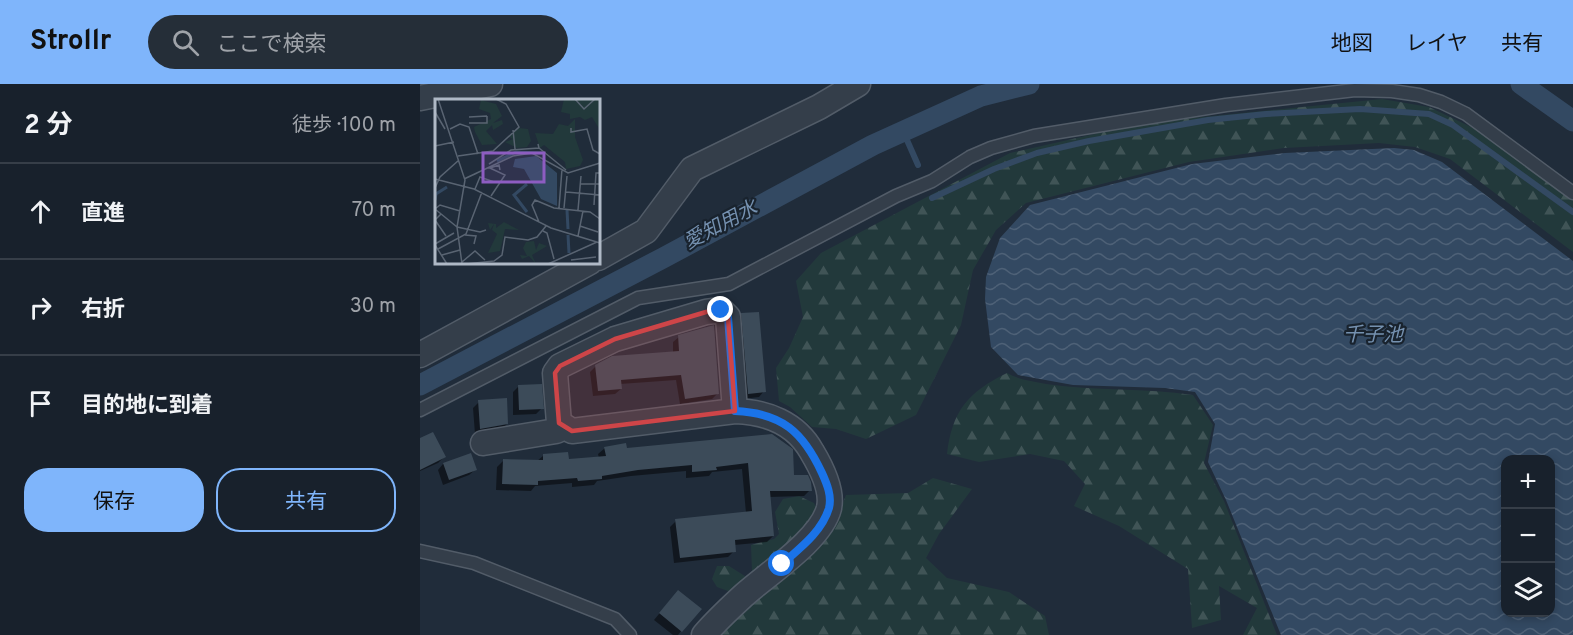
<!DOCTYPE html>
<html lang="ja">
<head>
<meta charset="utf-8">
<style>
	body { margin:0; font-family:Overpass,"Noto Sans JP",sans-serif; background:#252e38; color:#f1f3f6 }
	.controls { position:absolute; right:18px; bottom:18px; display:grid; overflow:hidden; border-radius:12px; box-shadow:0 3px 9px #0003 }
	.controls button { width:54px; height:54px; display:grid; place-items:center; padding:0; border:0; border-bottom:2px solid #363e48; background:#18212c; color:#f1f3f6; font:30px sans-serif }
	.stop { position:absolute; width:18px; height:18px; margin:-14px; border:4px solid #1a73e8; border-radius:50%; background:#fff }
	.stop.end { background:#1a73e8; border-color:#fff; box-shadow:0 2px 6px #0008 }
	.list { margin:0; padding:0; list-style:none }
	h2 { display:flex; justify-content:space-between; align-items:center; height:78px; margin:0; padding:0 24px; font-size:26px }
	h2 small { font-size:20px; font-weight:400; color:#9fa3a9 }
	.list li { display:grid; grid-template-columns:39px 1fr auto; gap:18px; align-items:center; box-sizing:border-box; height:96px; padding:0 24px; border-top:2px solid #363e48 }
	.list b { display:block; font-size:22px; white-space:nowrap }
	.list em { font-size:20px; font-style:normal; color:#9fa3a9 }
	.actions { display:flex; gap:12px; padding:18px 24px }
	.actions a { flex:1; padding:14px 0; border:2px solid #7fb5fb; border-radius:24px; text-align:center; font-size:21px; color:#7fb5fb }
	.actions .main { background:#7fb5fb; color:#111 }
	.icon { flex:none; width:33px; height:33px; fill:none; stroke:currentColor; stroke-width:2; stroke-linecap:round; stroke-linejoin:round }
	.map { position:relative; flex:none; width:1153px; height:551px; overflow:hidden }
	header { display:flex; align-items:center; gap:36px; box-sizing:border-box; height:84px; padding:0 30px; background:#7fb5fb; color:#111 }
	header strong { font-size:28px }
	nav { display:flex; gap:33px; margin-inline-start:auto; font-size:21px }
	.search { width:420px; height:54px; background:#252e38; display:flex; align-items:center; gap:15px; box-sizing:border-box; padding:0 21px; border-radius:33px; color:#9fa3a9; font-size:22px }
	main { display:flex }
	aside { flex:1; background:#18212c }
	.map>svg:first-child { display:block }
</style>
</head>
<body>
<header>
<strong>Strollr</strong>
<div class="search"><svg class="icon" aria-label="search" viewBox="0 0 24 24"><circle cx="10" cy="10" r="6"/><path d="M15 15l6 6"/></svg>ここで検索</div>
<nav><a>地図</a><a>レイヤ</a><a>共有</a></nav>
</header>
<main>
<aside>
<h2>2 分<small>徒歩 · 100 m</small></h2>
<ul class="list">
<li><svg class="icon" aria-label="ahead" viewBox="0 0 24 24"><path d="M12 20V5M6 11l6-6 6 6"/></svg><div><b>直進</b></div><em>70 m</em></li>
<li><svg class="icon" aria-label="right" viewBox="0 0 24 24"><path d="M7 20v-9h11M14 6l5 5-5 5"/></svg><div><b>右折</b></div><em>30 m</em></li>
<li><svg class="icon" aria-label="arrive" viewBox="0 0 24 24"><path d="M6 21V4h12l-3 4 3 4H6"/></svg><div><b>目的地に到着</b></div></li>
</ul>
<div class="actions"><a class="main">保存</a><a>共有</a></div>
</aside>
<div class="map">
<svg width="1153" height="551" viewBox="0 0 1153 551">
	<defs>
		<pattern id="forest-firs" width="22" height="20" patternUnits="userSpaceOnUse" patternTransform="scale(1.5)"><rect width="22" height="20" fill="#22393b"/><path d="M5 1l3.5 6h-7zM16 11l3.5 6h-7z" fill="#405456"/></pattern>
		<pattern id="water-waves" width="16" height="10" patternUnits="userSpaceOnUse" patternTransform="scale(1.5)"><rect width="16" height="10" fill="#334962"/><path d="M0 5q4-4 8 0t8 0" fill="none" stroke="#4e6177"/></pattern>
	</defs>
	<rect width="100%" height="100%" fill="#202c3a"/>
	<path fill="url(#forest-firs)" d="M962,15L1009,23L1068,51L1153,115V168L1030,75L995,63L959,59L864,64L769,78L606,119L576,146L553,186L541,241L496,331L446,355L416,345L392,343L370,323L359,317L356,284L369,264L383,233L376,197L401,169L590,69L723,39Z
		M587,289C599,296 612,297 626,300C675,307 725,304 773,311L793,341L784,379L804,417L857,551H823L837,524L799,502L801,536L772,544L768,485L699,442L654,422L665,400L644,377L610,370L559,378L527,370C532,327 548,308 587,289Z
		M513,394L552,405L519,450L506,474L527,494L589,508L625,532L629,551H301L331,514L382,479L412,448L426,411L488,409Z
		M379,412L394,419L399,430L307,518L308,507L297,503L292,495L297,482H309L328,494L332,487L331,461L354,455L359,450L355,428L363,415Z"/>
	<path fill="url(#water-waves)" fill-rule="evenodd" d="M974,64L994,66L1022,78L1153,177V551H861L806,416L788,378L795,340L775,308L745,304L653,301L598,291L571,263L565,215L566,193L580,154L610,121L772,80L865,69ZM1086,376H1130V528H1086Z"/>
	<path fill="#0007" d="M322,231L344,307L339,313L323,315L316,236Z
		M259,253L298,309L292,315L260,320L256,296L200,300L201,305L195,310L173,312L170,288L176,282L253,269V258Z
		M98,303L122,324L116,330L93,331V308Z
		M59,318L87,340L81,346L55,350L53,324Z
		M352,351L373,393L390,406L384,412L349,413L353,452L347,458L314,461V467L308,473L254,479L250,443L256,437L326,429L322,385L292,388L289,392L266,394V387L211,392L177,397L174,401L152,403V399L115,402L111,407L76,406L77,383L84,376L117,377L123,372L147,377L179,374L178,370L185,364L205,366Z
		M0,356L24,373L18,379L0,387Z
		M50,371L55,386L49,391L23,401L18,386L23,380Z
		M253,513L261,547L258,551H253L234,536Z"/>
	<g fill="none" stroke-linecap="round" stroke-linejoin="round">
		<path stroke="#334962" stroke-width="6" d="M483,47L498,81
			M512,114L574,85L617,69L669,57L788,36L846,30L940,25L1009,30L1033,41L1153,128"/>
		<path stroke="#334962" stroke-width="21" d="M1101,0L1153,37
			M0,301L243,174L453,61L561,12L609,0"/>
	</g>
	<path fill="#3c4b59" d="M339,228L346,308L328,310L321,229Z
		M294,241L299,310L265,315L261,291L201,296L202,305L178,307L175,281L192,272L259,267L258,251Z
		M122,300L124,325L99,326L98,301Z
		M87,314L88,340L60,345L58,316Z
		M13,348L26,373L0,386V354Z
		M352,350L373,365L374,391H388L391,398L392,407H350L354,452L315,456L316,468L260,474L255,435L332,427L328,379L296,383L297,386L272,388V381L218,386L182,392V395L158,397L157,394L118,397V401L82,400L83,375L123,376V370L148,368L149,375L186,372L184,363L206,359L207,364Z
		M51,369L57,386L29,396L23,379Z
		M258,506L282,525L262,548L239,529Z"/>
	<g fill="none" stroke-linecap="round" stroke-linejoin="round">
		<g stroke="#525c68" stroke-width="15">
			<path id="service" d="M0,326L218,214L309,200L476,112L512,97L550,73L571,64L614,52L806,21L935,6L972,7L999,11L1021,18L1046,30L1153,109
				M0,467L54,479L195,535L210,551"/>
		</g>
		<g stroke="#525c68" stroke-width="27">
			<path id="minor" d="M0,14L70,0
				M178,174L226,147L272,85L399,23L438,0
				M0,271L170,178
				M63,359L136,347L145,343
				M284,551C296,537 310,524 323,512C347,490 401,456 409,424C413,406 401,383 392,368C376,339 346,328 315,327L152,347L139,339L135,289L140,282L195,255L286,228L301,226L308,233L315,327"/>
		</g>
		<use href="#service" stroke="#343e4a" stroke-width="12"/>
		<use href="#minor" stroke="#343e4a" stroke-width="24"/>
	</g>
	<g fill="none" stroke-linecap="round" stroke-linejoin="round">
		<path stroke="#1a73e8" stroke-width="8" d="M301,226L308,233L315,327C362,329 383,348 402,389C407,400 412,412 409,424C402,448 379,465 362,480"/>
	</g>
	<path fill="#ce4548" fill-opacity="0.2" stroke="#ce4548" stroke-width="4.5" stroke-linejoin="round" d="M301,226L308,233L315,327L152,347L139,339L135,289L140,282L195,255L286,228Z"/>
	<g text-anchor="middle" dominant-baseline="central" stroke-width="4.5" stroke-linejoin="round" paint-order="stroke">
		<g font-size="20" font-style="italic" fill="#7591b0" stroke="#19232e">
			<text transform="translate(301 142) rotate(-28)">愛知用水</text>
			<text x="953" y="252">千子池</text>
		</g>
	</g>
	<g transform="translate(15 15)">
		<rect width="165" height="165" fill="#202c3a"/>
		<path d="M129,0H165V31L157,18L150,21L145,18L135,20V15L126,13Z" fill="#22393b"/>
		<path d="M46,1L61,5L67,17L58,24L67,21L68,25L58,31L57,26L51,32L62,45L47,46L40,33L39,28L56,20L55,14L44,10ZM140,20V38L148,61L145,67L131,70L130,63L109,46L105,49L100,34L118,35L124,25L133,27ZM84,29L93,30L96,42L92,48L82,49L70,43L78,40L74,38ZM69,123L84,131L70,130L65,152L53,154L62,135L57,131L59,125L55,131L53,124L61,125V129ZM99,142L101,151L104,144L112,147L97,156L101,165L94,157L87,160L85,156L92,157L88,149L91,143Z" fill="#22393b"/>
		<path d="M101,57L122,74V107L106,100L89,70L78,68L80,60Z" fill="#334962"/>
		<path fill="none" stroke="#334962" stroke-width="3" d="M62,62L81,53L107,54M0,101L1,95L12,88M132,111L133,130M92,113L79,96L92,85M133,136L134,154"/>
		<path fill="none" stroke="#596472" stroke-width="1.5" d="M3,0L30,81L22,128L27,165M140,0L149,10L160,0M0,13L10,30M34,18L52,17M34,24H52V17M136,29V33L152,30L158,51L165,55M15,30L25,25L34,28L43,55M78,31L80,50M0,47L19,43M104,49L131,71M23,57L58,52L84,28L71,5L61,0M54,65L76,51L104,49L103,45M42,74L29,80L78,57L97,54L133,74L165,64M0,80L39,90L116,129L165,144M146,85H165M0,89L5,78L24,61M40,90L45,78L59,83M131,93L165,96M56,97L70,76L55,69L64,66L65,71M159,106L161,74H165M124,109L127,70M129,109L132,77M0,110L5,106L25,112M0,110L22,128M143,111L146,77M6,115L0,121L11,137M104,123L97,106L100,101L119,109L155,113L165,120M145,127L163,133M22,128L45,133L51,131M108,132L112,134L119,160M30,136L41,137L39,145M143,137L148,112M0,145L19,134M0,146L12,165M3,150L31,135L47,93M7,156L25,151M136,161L161,158M27,163L40,152L50,161M31,165L59,162L67,156L70,138L93,141L102,138L111,127M113,165L162,143"/>
		<path fill="#8d5dc1" fill-opacity="0.15" stroke="#8d5dc1" stroke-width="3" d="M48,54H109V83H48Z"/>
		<rect width="165" height="165" fill="none" stroke="#afb9c6" stroke-width="3"/>
	</g>
</svg>
<div class="controls">
<button>+</button>
<button>−</button>
<button><svg class="icon" aria-label="layers" viewBox="0 0 24 24"><path d="M12 4l9 5-9 5-9-5zM3 14l9 5 9-5"/></svg></button>
</div>
<div class="stop" style="left:362px;top:480px"></div>
<div class="stop end" style="left:301px;top:226px"></div>
</div>
</main>
</body>
</html>
